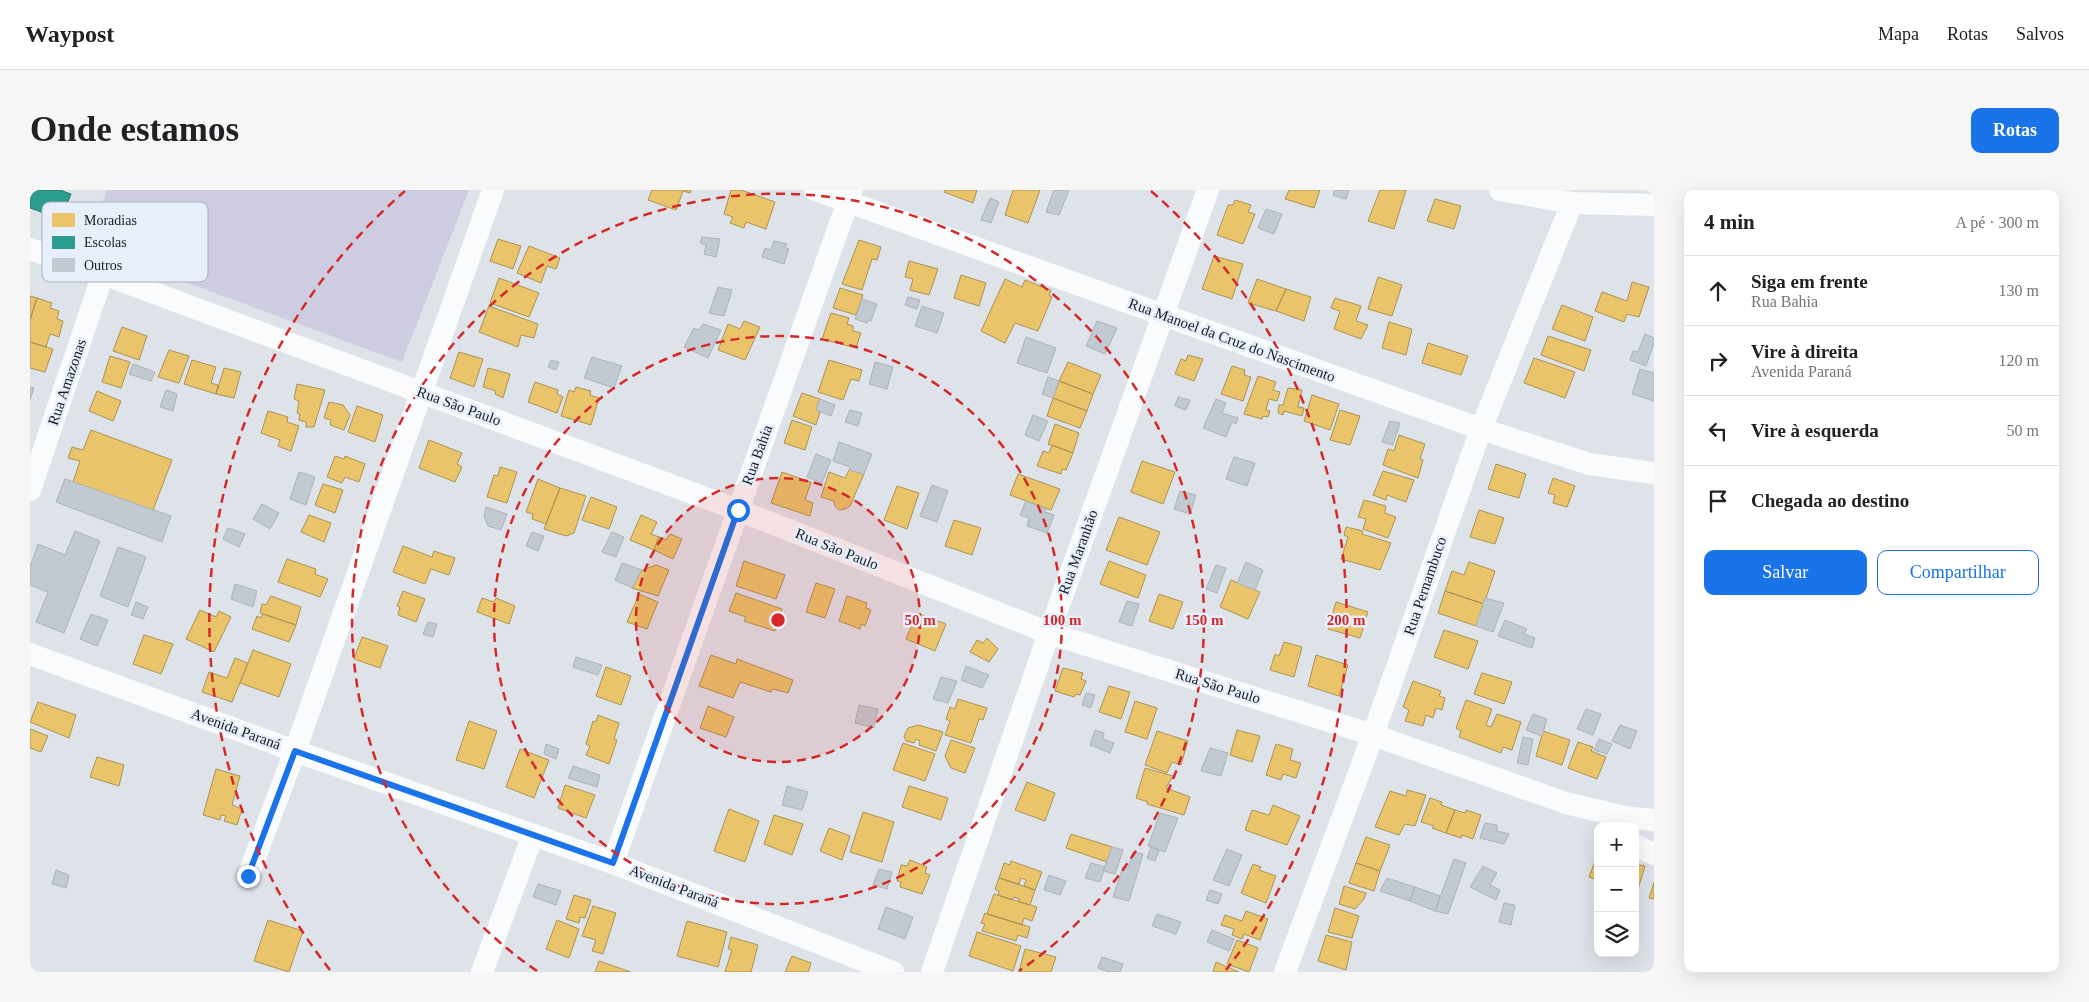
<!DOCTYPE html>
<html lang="pt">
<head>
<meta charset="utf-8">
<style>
	body { margin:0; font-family:Georgia,serif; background:#f6f6f6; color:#202124 }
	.controls { position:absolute; right:15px; bottom:15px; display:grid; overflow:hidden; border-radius:10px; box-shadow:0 5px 20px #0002 }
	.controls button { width:45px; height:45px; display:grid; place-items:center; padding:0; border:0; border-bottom:1px solid #e0e0e0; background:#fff; color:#202124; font:25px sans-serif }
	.stop { position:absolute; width:15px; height:15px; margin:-11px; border:4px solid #1a73e8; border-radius:50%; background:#fff }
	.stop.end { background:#1a73e8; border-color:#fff; box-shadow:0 1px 5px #0008 }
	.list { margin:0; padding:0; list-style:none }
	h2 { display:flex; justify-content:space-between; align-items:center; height:65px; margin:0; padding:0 20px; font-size:21px }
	h2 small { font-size:16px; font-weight:400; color:#757577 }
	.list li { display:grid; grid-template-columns:32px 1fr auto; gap:15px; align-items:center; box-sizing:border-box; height:70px; padding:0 20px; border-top:1px solid #e0e0e0 }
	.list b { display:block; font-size:19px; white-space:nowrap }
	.list p { margin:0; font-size:16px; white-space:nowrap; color:#757577 }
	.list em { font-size:16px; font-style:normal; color:#757577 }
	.actions { display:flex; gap:10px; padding:15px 20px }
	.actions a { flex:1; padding:11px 0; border:1px solid #1a73e8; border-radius:10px; text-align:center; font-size:18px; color:#1a73e8 }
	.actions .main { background:#1a73e8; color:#fff }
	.icon { flex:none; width:28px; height:28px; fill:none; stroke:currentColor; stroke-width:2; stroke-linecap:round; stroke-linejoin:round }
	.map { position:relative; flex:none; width:1624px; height:782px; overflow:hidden; border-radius:10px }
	header { display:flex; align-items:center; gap:30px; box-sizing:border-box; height:70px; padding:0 25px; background:#fff; border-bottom:1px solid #e0e0e0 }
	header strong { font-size:24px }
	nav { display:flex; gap:28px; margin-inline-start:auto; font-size:18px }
	.intro { display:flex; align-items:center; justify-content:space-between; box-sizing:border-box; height:120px; padding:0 30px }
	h1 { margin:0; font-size:35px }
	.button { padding:12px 22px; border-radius:10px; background:#1a73e8; color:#fff; font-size:18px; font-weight:700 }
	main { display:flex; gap:30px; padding:0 30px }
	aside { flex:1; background:#fff; border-radius:10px; box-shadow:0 5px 20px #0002 }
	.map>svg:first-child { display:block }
</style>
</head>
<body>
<header>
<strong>Waypost</strong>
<nav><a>Mapa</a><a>Rotas</a><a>Salvos</a></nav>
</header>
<div class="intro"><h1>Onde estamos</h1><a class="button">Rotas</a></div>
<main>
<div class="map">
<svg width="1624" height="782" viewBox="0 0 1624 782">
	<rect width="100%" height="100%" fill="#dee3e9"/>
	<path fill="#cecce0" d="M77,0H439L372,172L55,55Z"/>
	<path fill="#e9c46a" stroke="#ab9254" d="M622,0H661L660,3L653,1L646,20L618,10Z
		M701,0H711L745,12L736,39L716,32L714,38L700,33L703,27L694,24Z
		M915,0H947L943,13L914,2Z
		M983,0H1010L998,33L975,25Z
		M1259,0H1290L1284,18L1255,9Z
		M1350,0H1376L1364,39L1338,31Z
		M1405,9L1431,16L1424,39L1397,31Z
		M1205,10L1221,15L1218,22L1225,24L1213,54L1187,45L1198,15H1203Z
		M468,49L491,56L483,79L460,71Z
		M829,50L851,57L847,70L842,69L832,100L812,94Z
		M499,56L530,68L526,79L517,76L511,93L487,83Z
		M1184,66L1213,74L1202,109L1172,99Z
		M879,71L908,79L899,105L880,100L883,89L875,87Z
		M931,85L956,93L949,116L924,108Z
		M1348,87L1372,95L1362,126L1338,119Z
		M469,88L509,103L499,127L460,113Z
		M975,89L992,97L995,90L1021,100L1019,106L1022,107L1008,141L985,133L975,153L951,141Z
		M1227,89L1256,99L1246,121L1218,113Z
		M1602,92L1619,97L1609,127L1597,124L1594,132L1565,121L1572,102L1597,111Z
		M810,98L833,105L826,125L803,118Z
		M1256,99L1281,107L1274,131L1246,121Z
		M0,106L7,108L0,130Z
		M7,108L22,113L20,118L29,121L27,129L33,131L29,147L20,144L16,157L0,152V130Z
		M1305,108L1331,116L1326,131L1338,135L1331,149L1304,139L1310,121L1301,118Z
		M1532,115L1563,127L1555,151L1522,139Z
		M459,116L508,134L504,148L491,145L488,157L449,142Z
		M801,123L819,128L817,134L823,136V141L831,143L826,158L792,149Z
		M714,131L730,137L715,170L688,160L698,134L710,139Z
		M1359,132L1382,139L1376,165L1352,158Z
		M92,137L117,146L109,170L83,161Z
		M1518,146L1561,160L1554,181L1511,165Z
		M0,152L23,159L15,182L0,178Z
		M1398,153L1438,166L1431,185L1392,173Z
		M139,160L159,166L149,193L128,187Z
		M429,162L453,169L444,197L420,188Z
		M1158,165L1173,169L1164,191L1145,184L1151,169L1156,171Z
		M80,166L100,172L91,198L72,192Z
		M1504,168L1545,182L1535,208L1494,193Z
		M162,170L186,177L181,193L188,195L186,204L154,194Z
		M799,170L832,180L829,191L821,189L813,210L788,202Z
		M1038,172L1071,185L1063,204L1029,191Z
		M1202,176L1215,180L1214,185L1221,187L1213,211L1191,204Z
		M194,178L211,182L204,208L186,204Z
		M458,178L480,184L473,208L465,204L466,201L453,197Z
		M1228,186L1246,192L1243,200L1250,202L1247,211L1239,209L1236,220L1240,221L1238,227L1233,226L1232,229L1214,224Z
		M1029,191L1063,204L1057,221L1023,208Z
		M505,192L528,200L527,204L533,207L527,223L498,212Z
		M267,194L295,200L284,237H276V232L269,230L270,224L267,223L269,211L264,209Z
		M546,197L561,201L560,205L569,208L561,235L531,226L539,200L544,202Z
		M1258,198L1272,200L1268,217L1274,218L1272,226L1254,221L1253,225L1248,223L1249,215H1253Z
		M67,201L91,211L83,231L59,221Z
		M772,203L790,209L786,220L790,222L786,235L763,226Z
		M1282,205L1309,214L1300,240L1274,231Z
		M1023,208L1057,221L1050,238L1017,226Z
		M299,212L313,215L320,225L314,240L300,235L301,230L294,228Z
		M327,216L353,225L345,252L318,242Z
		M1310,220L1330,226L1320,255L1300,250Z
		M238,221L258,227L257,232L269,236L261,261L248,256L250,250L231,243Z
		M762,230L782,237L775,260L754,253Z
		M1025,234L1049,243L1043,263L1018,254Z
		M61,240L142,270L123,320L43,292L50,271L38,268L42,257L53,260Z
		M1369,245L1395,254L1390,269L1393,270L1388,288L1353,275L1358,259L1364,261Z
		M399,250L432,263L427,274L432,277L425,292L389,278Z
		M1022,255L1043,263L1036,280L1032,279L1031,284L1007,276L1013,261L1019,263Z
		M305,266L314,269L315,266L335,274L329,292L315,287L312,293L297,287Z
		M1112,271L1145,282L1133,314L1101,302Z
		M1466,274L1496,284L1489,308L1458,299Z
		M470,277L487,282L477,313L457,307L464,285L468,286Z
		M819,280L834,284L820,316L815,319L809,320L805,316L804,311L791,307L799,282L815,288Z
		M1353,281L1384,290L1376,312L1357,305L1356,310L1343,305Z
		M752,282L781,292L775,310L783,313L780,326L741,313Z
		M988,284L1030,299L1021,320L980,305Z
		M1523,288L1545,296L1537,317L1523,313L1525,305L1518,303Z
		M508,289L530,298L516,334L502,329L503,324L496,322Z
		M293,294L313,300L305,323L285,315Z
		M867,296L889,303L877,339L854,330Z
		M530,298L556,306L544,343L536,346L514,339Z
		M561,307L587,317L579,339L552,330Z
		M1334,310L1356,316L1355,323L1366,327L1358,348L1333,339L1336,329L1328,327Z
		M1449,320L1474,328L1465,354L1440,347Z
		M279,325L301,333L294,352L271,342Z
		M611,325L627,332L621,344L629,347L624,360L600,350Z
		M1089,327L1130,342L1117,375L1076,360Z
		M924,330L951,338L942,365L915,356Z
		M1316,337L1333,341L1332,344L1361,353L1350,380L1311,369L1318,347L1314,345Z
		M640,344L652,349L643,369L624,360L629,347L636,350Z
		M373,356L402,367L404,361L425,368L419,385L401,379L395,394L363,382Z
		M257,369L286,379L285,384L298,389L290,407L248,392Z
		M714,371L755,385L746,409L706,396Z
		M1079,371L1116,385L1108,408L1070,394Z
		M1439,372L1465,381L1454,414L1415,401L1422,381L1434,385Z
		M626,375L639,380L628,406L602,398L612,380Z
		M1201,390L1230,402L1218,429L1190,417Z
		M786,393L805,399L795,428L776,422Z
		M373,401L395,409L386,432L368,425L370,417L367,416Z
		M1415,401L1454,414L1446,436L1408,423Z
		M706,403L752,419L745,441L714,431L716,427L699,421Z
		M609,404L628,412L617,439L597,432Z
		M1129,404L1153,412L1143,439L1119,431Z
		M241,406L271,417L266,435L230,423L232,414L236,415Z
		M817,406L837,413L836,418L841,420L835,436L831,434L830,439L809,431Z
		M452,408L464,412L466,408L485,416L479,434L447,422Z
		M1306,412L1338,422L1330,448L1298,439Z
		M170,420L186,427L189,421L201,427L184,462L156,449Z
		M887,423L916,434L905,461L876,449Z
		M233,424L266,435L259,452L222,439L227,426L231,428Z
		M1414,440L1448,451L1438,479L1404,467Z
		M114,445L143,454L131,484L103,474Z
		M332,447L358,456L350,478L324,469Z
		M957,448L968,459L959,472L940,462L947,450L953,453Z
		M1254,452L1272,457L1264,487L1240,480L1245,464L1249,466Z
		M223,460L261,474L249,507L210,493Z
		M681,465L706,474L707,469L763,490L758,503L743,499L741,502L710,492L703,508L669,496Z
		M1286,465L1318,475L1309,506L1278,496Z
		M205,468L218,473L202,512L172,502L179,482L197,488Z
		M576,477L601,486L591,515L566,506Z
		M1033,478L1053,483L1051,489L1056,491L1050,505L1046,504L1044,507L1025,501Z
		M1452,483L1482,492L1474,514L1444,504Z
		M1383,491L1411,501L1409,506L1415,508L1412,520L1406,518L1403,528L1396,525L1393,536L1375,531L1379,520L1373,517Z
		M1079,496L1100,502L1091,529L1069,522Z
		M928,509L957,518L953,530L949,529L941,553L915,545L920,531L916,529L920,517L925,519Z
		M1436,510L1462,519L1456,535L1461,537L1467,524L1491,532L1482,560L1473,557L1471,563L1429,547L1431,541L1426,538Z
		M1105,511L1127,518L1117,549L1095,542Z
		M8,512L46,525L39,548L0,532Z
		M678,516L704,527L696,547L670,538Z
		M568,525L589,533L584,549L587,550L579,574L556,565L560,556L556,554L563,531L566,532Z
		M439,531L467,541L454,579L426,570Z
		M888,535L913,542L906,561L889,555L890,551L886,549L884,553L876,551L874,546L878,538Z
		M0,539L18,546L11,562L0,558Z
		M1207,540L1230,546L1222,572L1200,565Z
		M1127,541L1158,551L1151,575L1142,572L1137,583L1115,575Z
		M1513,541L1540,550L1532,575L1506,566Z
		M921,550L945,558L935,583L921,578L915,566Z
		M1548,552L1563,557L1561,561L1576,567L1567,589L1538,578Z
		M873,553L905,564L895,591L863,580Z
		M1246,554L1263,559L1260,570L1271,573L1266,588L1253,584L1251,590L1236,585Z
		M490,559L519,570L504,608L476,597Z
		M67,567L94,575L89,596L60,587Z
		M1115,578L1143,586L1136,598L1160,607L1154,625L1117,614L1118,612L1106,608Z
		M186,579L210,586L202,615L212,619L207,635L194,631L196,626L191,625L190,630L173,625Z
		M997,592L1025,603L1015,631L985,620Z
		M535,595L565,605L556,628L528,618Z
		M879,596L918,608L911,630L872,617Z
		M1377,600L1396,605L1385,636L1375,634L1369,645L1345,637L1360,601L1376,606Z
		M1400,608L1412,612L1411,615L1425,620L1416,643L1402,638L1404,636L1391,632Z
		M1243,615L1270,626L1257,655L1215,640L1222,620L1239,625Z
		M699,619L729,631L715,672L684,661Z
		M1425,620L1435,623L1436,620L1451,625L1443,649L1432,645L1431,648L1416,643Z
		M833,622L864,632L852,672L820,662Z
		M744,625L773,634L762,665L734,654Z
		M799,638L820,646L812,670L790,661Z
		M1041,644L1082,657L1077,672L1036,658Z
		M1336,647L1360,655L1350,681L1326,673Z
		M1568,663V690L1559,687Z
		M880,670L897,677L895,683L900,685L892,704L870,697L871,692L867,691L871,675L877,676Z
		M981,671L1012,682L1005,700L994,696L996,690L991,688L989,694L969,688L974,673L980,675Z
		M1326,673L1350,681L1344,701L1319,693Z
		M1223,674L1231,677L1229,680L1246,686L1236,713L1211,703Z
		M1605,674L1615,676L1605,709Z
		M969,688L1005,700L1000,715L989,712V709L984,707L982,710L968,705L969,701L965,699Z
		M1624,692V709L1619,708Z
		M1314,696L1336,703L1334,709L1325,719L1309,714Z
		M964,704L1007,717L1002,731L994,728L992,735L957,724Z
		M544,705L561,710L555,728L550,727L549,733L536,729Z
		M563,716L586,723L573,764L562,761L566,750L552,746Z
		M1305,718L1329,726L1322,748L1298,742Z
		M1216,721L1238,729L1230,750L1214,744L1212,749L1202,745L1204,739L1191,735L1195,725L1212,731Z
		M955,723L1000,737L997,748L988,745L986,751L952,741L955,734L951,733Z
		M238,730L273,741L259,782L224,771Z
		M527,730L549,739L539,768L516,759Z
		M657,731L697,742L688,777L647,766Z
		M947,742L991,756L983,781L939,766Z
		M1296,745L1322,752L1316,780L1288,771Z
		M701,747L728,755L721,782H695L702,760L698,759Z
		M1207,750L1228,758L1219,782L1197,774Z
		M995,759L1026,767L1021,782H989Z
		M762,766L781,773L778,782H755Z
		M569,771L601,782H565Z
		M1186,772L1209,782H1183Z"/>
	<path fill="#2a9d8f" stroke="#25776e" d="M0,0H30L41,4L31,29L0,18Z"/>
	<path fill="#c1cad1" stroke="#adb2b6" d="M1024,0H1039L1029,25L1016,22Z
		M1305,0H1319L1316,9L1303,5Z
		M960,8L969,12L961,33L951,30Z
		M1236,19L1252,24L1244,44L1228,38Z
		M672,47L690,49L686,67L674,64L676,55L670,53Z
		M744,51L757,54L755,58L759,59L754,74L732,67L735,58L740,60Z
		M688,97L702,100L694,126L679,123Z
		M878,107L890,110L887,119L875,115Z
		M832,109L847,114L841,131L838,130L837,133L825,129Z
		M892,116L914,123L907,143L885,136Z
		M1067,131L1087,138L1075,164L1056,156Z
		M673,134L691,140L678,168L654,157L664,138L669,140Z
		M1615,144L1624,148V153L1616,176L1600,170L1603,161L1608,162Z
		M996,147L1026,158L1017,183L987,173Z
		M562,167L592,176L584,198L554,188Z
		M521,170L529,172L526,180L518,177Z
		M845,172L863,177L857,199L839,194Z
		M103,174L125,182L121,191L99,184Z
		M1610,179L1624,183V211L1602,204Z
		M1018,187L1029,191L1023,208L1012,204Z
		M0,197L4,198L0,210Z
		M136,200L147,204L143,221L130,217Z
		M1148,207L1160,210L1156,220L1145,216Z
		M790,209L805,215L801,226L786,220Z
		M1186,209L1196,213L1192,223L1208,228L1206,234L1202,232L1196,247L1173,238Z
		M820,220L832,223L828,236L815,232Z
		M1003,225L1018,231L1009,251L995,245Z
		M1360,231L1370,233L1363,255L1352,252Z
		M809,252L842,264L834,284L819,280L820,277L803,271Z
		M786,264L801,270L792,293L777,287Z
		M1204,267L1225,273L1217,296L1196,289Z
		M269,282L285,287L276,315L260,309Z
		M35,289L141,326L132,352L26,312Z
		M902,295L918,301L907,332L890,326Z
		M1150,301L1166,305L1160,324L1144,319Z
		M996,311L1017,319L1015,322L1024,325L1017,343L997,336L999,328L990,325Z
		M232,314L249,323L240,339L223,329Z
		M456,317L477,324L471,340L458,336L454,326Z
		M198,338L215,344L209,357L193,349Z
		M45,341L70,351L34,443L6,432L18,402L0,395V377L8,354L35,365Z
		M502,342L514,346L508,361L496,356Z
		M582,342L594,347L586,367L572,362Z
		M88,357L116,367L98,417L70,406Z
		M1216,372L1233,380L1225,400L1207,393Z
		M592,373L612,380L602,398L585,390Z
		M1186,375L1196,378L1187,403L1176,399Z
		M205,394L227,401L223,417L201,409Z
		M1455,408L1474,413L1463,442L1446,436Z
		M1097,411L1109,414L1102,436L1089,432Z
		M106,412L118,417L113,429L101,425Z
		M61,424L78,430L67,456L50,449Z
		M1475,430L1497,439L1494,444L1505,448L1502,458L1468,446Z
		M398,432L407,434L403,447L393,444Z
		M546,467L572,475L568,485L543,477Z
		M936,476L959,485L952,498L931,490Z
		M911,487L927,491L918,513L903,509Z
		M1056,503L1065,505L1061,518L1052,515Z
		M829,515L848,519L844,538L825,533Z
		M1556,519L1571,524L1563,545L1547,539Z
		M1503,524L1517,529L1512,546L1496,540Z
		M1590,535L1607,541L1600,559L1582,551Z
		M1065,540L1074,543L1073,549L1084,553L1080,563L1060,555Z
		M1493,547L1503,549L1498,575L1487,573Z
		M1569,549L1582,554L1577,564L1564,560Z
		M516,554L529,559L526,569L514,564Z
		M1180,558L1198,563L1191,586L1171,581Z
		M543,576L570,585L567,597L538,588Z
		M757,596L778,602L772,620L752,615Z
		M1130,623L1148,628L1135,662L1118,656Z
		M1455,633L1467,635V641L1479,644L1474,654L1450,648Z
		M1082,657L1093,660L1085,684L1073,681Z
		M1121,657L1129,660L1125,671L1117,668Z
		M1197,659L1212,665L1199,696L1183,690Z
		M1103,662L1113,664L1099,711L1083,707L1093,677L1098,678Z
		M1424,669L1436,673L1418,724L1405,721Z
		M1061,673L1075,677L1070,692L1055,688Z
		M1453,676L1467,683L1460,695L1470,700L1466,710L1440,697Z
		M849,679L862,682L857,699L843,695Z
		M26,680L39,685L36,698L22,694Z
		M1019,685L1036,691L1030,705L1014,700Z
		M1357,688L1385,697L1380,711L1350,701Z
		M508,694L531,701L526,715L503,707Z
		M1385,697L1410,706L1405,721L1380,711Z
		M1180,700L1192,704L1188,714L1176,710Z
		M1474,713L1485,715L1481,735L1469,732Z
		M856,717L883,727L875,749L848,739Z
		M1127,724L1151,732L1146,744L1122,736Z
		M1182,740L1204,749L1199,761L1177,752Z
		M1072,767L1093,774L1090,782H1079L1068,778Z"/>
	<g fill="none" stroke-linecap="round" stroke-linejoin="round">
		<path stroke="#fafbfc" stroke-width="22" d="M785,0L1451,239L1559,274L1624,283
			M1470,0L1542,13L1624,15
			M0,59L73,84L708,320L1019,443L1343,545L1536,613L1594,627L1624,630
			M0,300L73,84
			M0,464L265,561L583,673L863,782
			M1605,655L1624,664
			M583,673L822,0
			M218,686L265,561L463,0
			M452,782L503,645
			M902,782L1019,443L1178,0
			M1255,782L1343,545L1451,239L1542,13"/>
	</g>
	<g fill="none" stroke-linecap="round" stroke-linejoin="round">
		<path stroke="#1a73e8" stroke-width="6" d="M218,686L265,561L583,673L708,320"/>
	</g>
	<circle cx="748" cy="430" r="142" fill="#d62828" fill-opacity=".12"/>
	<g fill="none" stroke="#d62828" stroke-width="2.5" stroke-dasharray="9 6">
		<circle cx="748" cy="430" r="142"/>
		<circle cx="748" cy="430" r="284"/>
		<path d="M507 781A426 426 0 1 1 989 781"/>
		<path d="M300 780A568 568 0 0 1 375 1M1121 1A568 568 0 0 1 1196 780"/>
	</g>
	<g text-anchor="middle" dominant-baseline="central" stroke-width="5" stroke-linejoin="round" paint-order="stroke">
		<g font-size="15" fill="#191d21" stroke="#e6effb">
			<text transform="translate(1202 150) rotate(20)">Rua Manoel da Cruz do Nascimento</text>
			<text transform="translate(37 192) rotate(-71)">Rua Amazonas</text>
			<text transform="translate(429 216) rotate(20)">Rua São Paulo</text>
			<text transform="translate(727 265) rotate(-70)">Rua Bahia</text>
			<text transform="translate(807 359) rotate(22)">Rua São Paulo</text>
			<text transform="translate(1048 362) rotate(-70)">Rua Maranhão</text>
			<text transform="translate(1395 396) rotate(-71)">Rua Pernambuco</text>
			<text transform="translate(1188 496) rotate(17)">Rua São Paulo</text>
			<text transform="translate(206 539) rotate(20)">Avenida Paraná</text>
			<text transform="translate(644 696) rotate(21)">Avenida Paraná</text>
		</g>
	</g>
	<rect x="12" y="12" width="166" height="80" rx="8" fill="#e6effb" stroke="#a8b0ba" stroke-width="1"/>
	<rect x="22" y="23" width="23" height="14" fill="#e9c46a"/>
	<rect x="22" y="46" width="23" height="13" fill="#2a9d8f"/>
	<rect x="22" y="68" width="23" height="14" fill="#c1cad1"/>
	<g font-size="14" fill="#191d21">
		<text x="54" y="35">Moradias</text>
		<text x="54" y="57">Escolas</text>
		<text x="54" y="80">Outros</text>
	</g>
	<circle cx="748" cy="430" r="8" fill="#d62828" stroke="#e6effb" stroke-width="2.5"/>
	<g font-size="15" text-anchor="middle" font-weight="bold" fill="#d62828" stroke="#e6effb" stroke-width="5" stroke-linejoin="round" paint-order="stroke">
		<text x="890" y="435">50 m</text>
		<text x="1032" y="435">100 m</text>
		<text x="1174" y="435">150 m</text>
		<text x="1316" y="435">200 m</text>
	</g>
</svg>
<div class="controls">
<button>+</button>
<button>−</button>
<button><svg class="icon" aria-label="layers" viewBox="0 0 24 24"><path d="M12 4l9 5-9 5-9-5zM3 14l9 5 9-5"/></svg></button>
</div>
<div class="stop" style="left:708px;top:320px"></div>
<div class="stop end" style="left:218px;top:686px"></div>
</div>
<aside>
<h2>4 min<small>A pé · 300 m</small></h2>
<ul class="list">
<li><svg class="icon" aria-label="ahead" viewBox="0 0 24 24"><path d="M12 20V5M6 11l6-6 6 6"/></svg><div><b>Siga em frente</b><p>Rua Bahia</p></div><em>130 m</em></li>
<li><svg class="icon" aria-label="right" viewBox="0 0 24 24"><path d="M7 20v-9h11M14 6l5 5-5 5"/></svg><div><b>Vire à direita</b><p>Avenida Paraná</p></div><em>120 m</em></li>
<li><svg class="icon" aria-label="left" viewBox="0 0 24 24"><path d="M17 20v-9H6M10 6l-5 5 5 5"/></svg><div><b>Vire à esquerda</b></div><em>50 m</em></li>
<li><svg class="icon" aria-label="arrive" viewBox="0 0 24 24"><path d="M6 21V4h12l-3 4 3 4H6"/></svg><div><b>Chegada ao destino</b></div></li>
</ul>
<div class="actions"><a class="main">Salvar</a><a>Compartilhar</a></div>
</aside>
</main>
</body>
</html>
